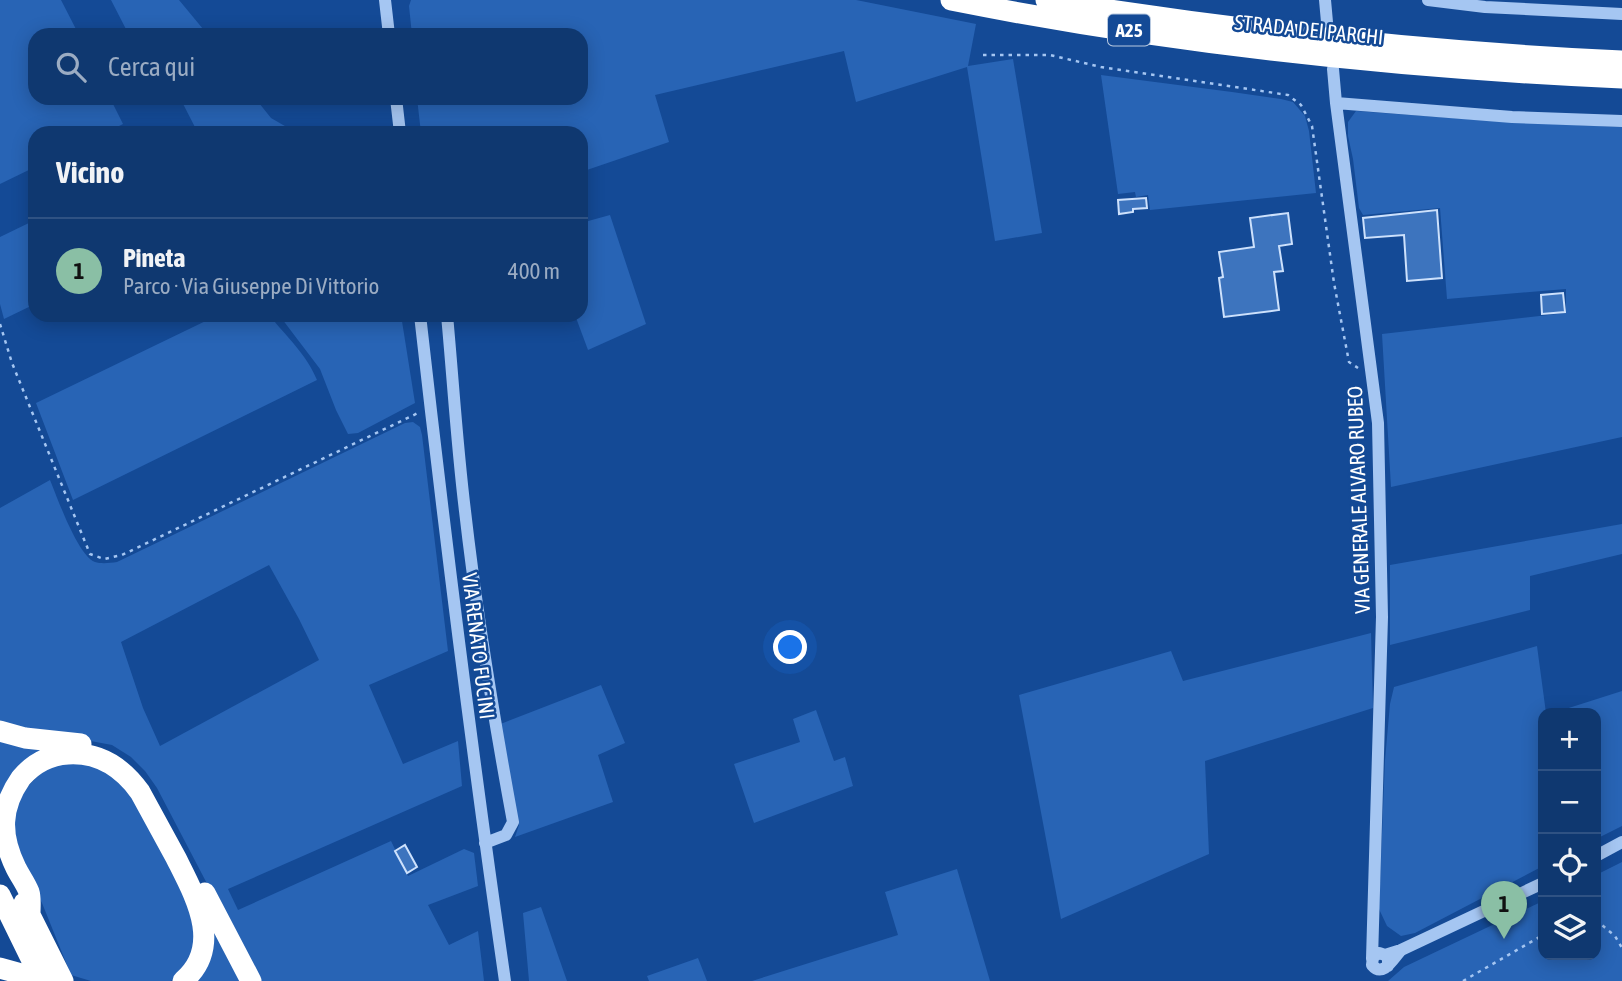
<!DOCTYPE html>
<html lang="it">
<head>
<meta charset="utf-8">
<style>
	body { margin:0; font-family:"Asap Condensed",sans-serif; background:#183f75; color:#f1f3f6 }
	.controls { position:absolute; right:21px; bottom:21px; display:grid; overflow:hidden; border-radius:14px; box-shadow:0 4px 18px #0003 }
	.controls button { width:63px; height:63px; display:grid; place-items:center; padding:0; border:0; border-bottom:2px solid #2f5283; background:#0f3870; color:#f1f3f6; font:35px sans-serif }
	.you { position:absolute; left:791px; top:648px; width:24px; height:24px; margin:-18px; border:5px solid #fff; border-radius:50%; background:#1a73e8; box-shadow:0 0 0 10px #1a73e833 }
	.badge { display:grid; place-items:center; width:46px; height:46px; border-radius:50%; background:#8abfa5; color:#111; font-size:23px; font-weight:700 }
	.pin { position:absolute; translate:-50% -58px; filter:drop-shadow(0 2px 4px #0008) }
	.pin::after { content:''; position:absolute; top:37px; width:24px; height:21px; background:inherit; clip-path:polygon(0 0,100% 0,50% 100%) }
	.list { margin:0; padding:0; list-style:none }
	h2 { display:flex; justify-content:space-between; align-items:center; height:91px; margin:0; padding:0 28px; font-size:30px }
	h2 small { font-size:23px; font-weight:400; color:#9bacc3 }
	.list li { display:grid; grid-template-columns:46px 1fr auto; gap:21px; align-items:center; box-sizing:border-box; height:105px; padding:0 28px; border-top:2px solid #2f5283 }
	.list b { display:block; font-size:26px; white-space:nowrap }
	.list p { margin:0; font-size:23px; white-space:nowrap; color:#9bacc3 }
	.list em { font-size:23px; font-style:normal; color:#9bacc3 }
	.icon { flex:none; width:38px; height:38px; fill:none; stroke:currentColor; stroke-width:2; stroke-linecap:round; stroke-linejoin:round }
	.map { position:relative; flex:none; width:1622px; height:981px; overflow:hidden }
	.search { position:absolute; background:#0f3870; box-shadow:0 4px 18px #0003; left:28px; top:28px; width:560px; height:77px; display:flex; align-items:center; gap:18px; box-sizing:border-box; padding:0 24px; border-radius:21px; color:#9bacc3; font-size:26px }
	.panel { position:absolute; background:#0f3870; box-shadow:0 4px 18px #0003; left:28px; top:126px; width:560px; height:196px; border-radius:21px }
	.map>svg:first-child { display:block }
</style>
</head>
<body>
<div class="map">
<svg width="1622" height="981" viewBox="0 0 1622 981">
	<rect width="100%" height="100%" fill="#144a96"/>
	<path fill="#2864b5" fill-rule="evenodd" d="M0,0H61L79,35H35V98H110L123,124L105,133H35V167L0,184Z
		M111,0H179L208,35H129Z
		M411,0H856L976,24L968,66L1013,59L1042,233L995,241L967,67L856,102L844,51L655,95L669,142L581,172V133H421L417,98H581V35H412L409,6Z
		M1101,75L1232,92L1281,99L1293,102L1305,116L1309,131L1316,193L1150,210L1148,195L1136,197L1135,192L1118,194Z
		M180,98H255L271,118L297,133H198Z
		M1356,111L1508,122L1622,127V437L1391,487L1382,334L1566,313V289L1447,299L1440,208L1363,215L1359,208L1353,159L1348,136V122Z
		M610,215L646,324L588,350L575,315H581V223Z
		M35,220V304L4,319L0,304V237Z
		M218,315H269C286,336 307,355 317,380L73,500L36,403Z
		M279,315H401L415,403L358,433L348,434L336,410L320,369Z
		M413,422L420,427L422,435L448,651L369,685L403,764L458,741L462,786L228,889L238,910L391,841L408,876L464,849L474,853L478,886L428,905L449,945L478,931L484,981H258L157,788L145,771L131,757L112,745L0,724V508L50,480C57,497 78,556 95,562C101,564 110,563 117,562L405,423ZM269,565L299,619L319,660L160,746L143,708L121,642Z
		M1622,524V554L1530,576V610L1390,645V565Z
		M1371,633L1373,708L1205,761L1209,854L1061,919L1019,695L1171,651L1183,681Z
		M1537,646L1546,713H1543V866L1415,933L1401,936L1387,926L1379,909L1385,760L1390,704L1394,687Z
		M601,685L625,743L598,755L613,802L515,837L519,825L498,725Z
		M1622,691V826L1596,839V713H1553Z
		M816,710L834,761L845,757L853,786L754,823L734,764L800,742L793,719Z
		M0,736L47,746L16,768L0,802Z
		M55,759L118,770L185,882L196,948L174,979L170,981H91L71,975L42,903L21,863L10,804Z
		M1622,862V981H1388L1404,967L1543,901V955H1596V875Z
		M957,869L990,981H752L898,935L885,892Z
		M541,907L567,981H529L523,913Z
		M211,925L241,981H187Z
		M698,958L707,981H649L647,976Z"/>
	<path fill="#3d74be" stroke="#cde1fc" stroke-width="2" d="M1146,198L1147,208L1133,209V212L1119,214L1118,200Z
		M1437,210L1442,278L1407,281L1404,235L1365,238L1363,218Z
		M1288,213L1292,244L1279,246L1283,271L1274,272L1279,310L1224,317L1219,278L1223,277L1219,252L1254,247L1250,218Z
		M1563,293L1565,312L1542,314L1541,295Z
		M405,845L417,867L407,873L395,851Z"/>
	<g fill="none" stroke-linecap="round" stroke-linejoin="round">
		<path stroke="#a5c6f2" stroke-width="2.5" stroke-dasharray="3.5 5" stroke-linecap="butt" d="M983,55H1050L1101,67L1288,95L1301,105L1312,126L1334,283L1349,362L1358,368
			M0,324L12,363L90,554L104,559L122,555L418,413
			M1596,920L1615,936L1622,948
			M1463,981L1543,935"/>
		<path stroke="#a5c6f2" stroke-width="12" d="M385,0L389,35
			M1325,0L1327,22
			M1428,0L1485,7L1622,14
			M1333,69L1336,103L1378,423L1382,617L1372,959
			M396,98L400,133
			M1336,103L1512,117L1622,121
			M420,315C445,537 473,760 505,981
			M447,315C453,380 457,446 465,511C477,616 494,719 513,822L506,835L485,843
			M1596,856L1622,842
			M1385,955L1401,950L1543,883
			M1388,966V958L1385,955L1379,953L1373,957L1372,965C1383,978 1393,959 1401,950"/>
		<path stroke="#fff" stroke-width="21" d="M951,0C1172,44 1397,68 1622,78
			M1046,0C1237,31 1429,52 1622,61
			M0,731L25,738L81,744
			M205,893L251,981
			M0,895L42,981
			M24,903L63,981
			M30,913C30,906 31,898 29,892C26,884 20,876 16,868C0,835 0,808 21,778C33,764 49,755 68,754C99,752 122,767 140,792C152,814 164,836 176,858C195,896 224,946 183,981
			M0,968L47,981"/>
	</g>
	<g text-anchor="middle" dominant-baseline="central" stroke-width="5" stroke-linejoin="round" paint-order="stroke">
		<rect fill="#144a96" stroke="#b8c9e0" stroke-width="2" x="1108" y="14.5" width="42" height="31" rx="5"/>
		<g font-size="19" font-weight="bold" fill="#fff">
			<text x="1129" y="30">A25</text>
		</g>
		<g font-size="21" fill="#fff" stroke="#144a96">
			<text transform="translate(1309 29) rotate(6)">STRADA DEI PARCHI</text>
			<text transform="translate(1358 500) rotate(-92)">VIA GENERALE ALVARO RUBEO</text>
			<text transform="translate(479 646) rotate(83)">VIA RENATO FUCINI</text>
		</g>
	</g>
</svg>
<div class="controls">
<button>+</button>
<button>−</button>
<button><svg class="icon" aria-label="locate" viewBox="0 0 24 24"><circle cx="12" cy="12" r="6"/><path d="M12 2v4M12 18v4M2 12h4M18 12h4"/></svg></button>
<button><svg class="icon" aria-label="layers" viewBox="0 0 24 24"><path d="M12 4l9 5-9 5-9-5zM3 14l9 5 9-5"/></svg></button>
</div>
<div class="you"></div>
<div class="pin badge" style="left:1504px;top:939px">1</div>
<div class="search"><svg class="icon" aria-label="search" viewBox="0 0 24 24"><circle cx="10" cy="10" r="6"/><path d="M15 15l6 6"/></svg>Cerca qui</div>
<section class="panel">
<h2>Vicino<small></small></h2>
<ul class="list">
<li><span class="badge">1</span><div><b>Pineta</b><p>Parco · Via Giuseppe Di Vittorio</p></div><em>400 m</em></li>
</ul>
</section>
</div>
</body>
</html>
